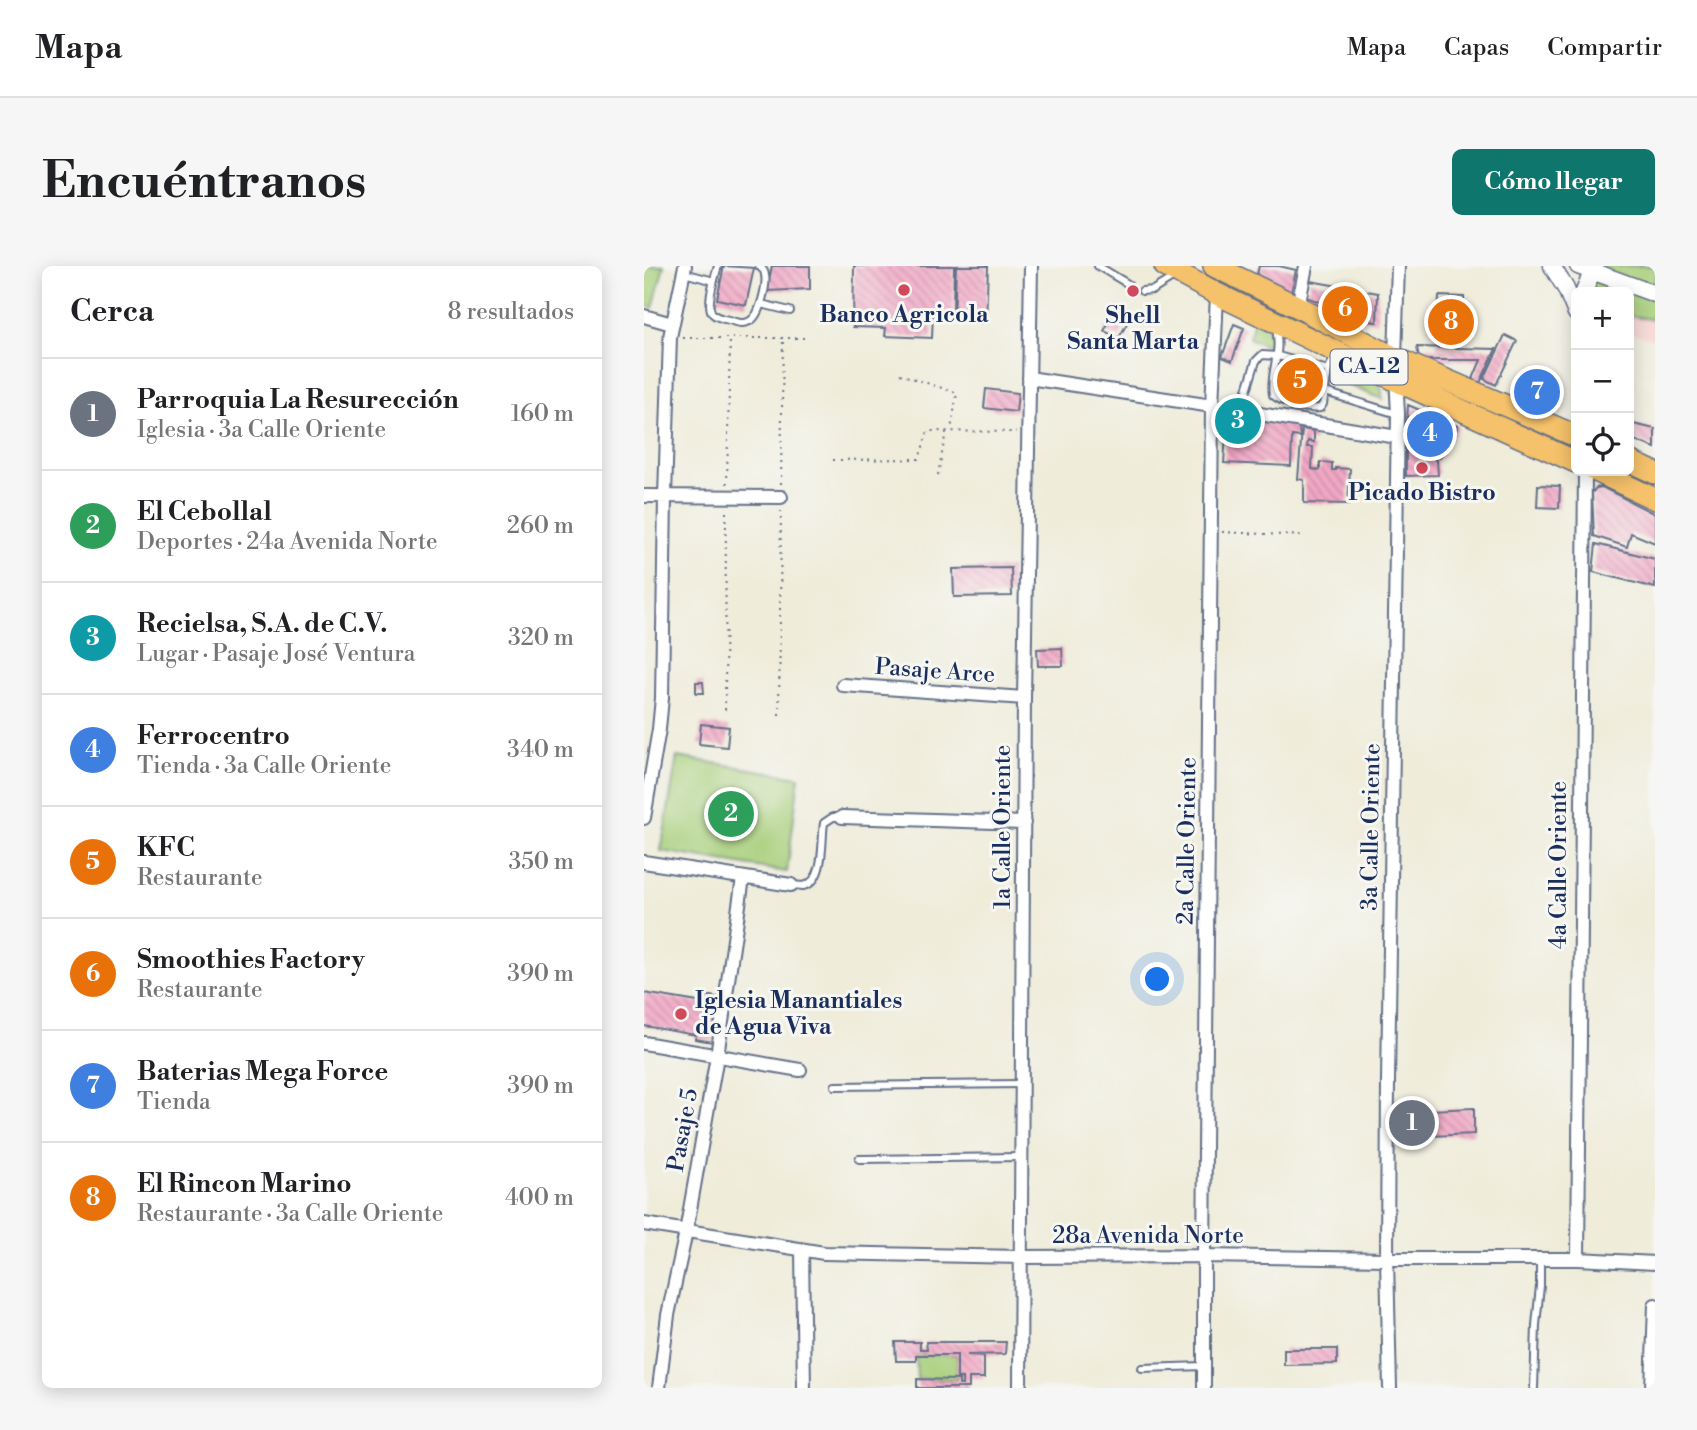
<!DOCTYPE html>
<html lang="es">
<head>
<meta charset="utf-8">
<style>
	body { margin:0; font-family:"Libre Bodoni",serif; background:#f6f6f6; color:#202124 }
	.controls { position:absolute; right:21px; top:21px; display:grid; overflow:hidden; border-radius:10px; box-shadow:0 4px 18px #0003 }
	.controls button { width:63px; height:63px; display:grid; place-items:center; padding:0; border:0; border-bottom:2px solid #e0e0e0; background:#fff; color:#202124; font:35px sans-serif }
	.you { position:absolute; left:514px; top:714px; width:24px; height:24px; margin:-18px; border:5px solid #fff; border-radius:50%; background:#1a73e8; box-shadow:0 0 0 10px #1a73e833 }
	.badge { display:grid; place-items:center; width:46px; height:46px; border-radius:50%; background:#0f766e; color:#fff; font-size:23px; font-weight:700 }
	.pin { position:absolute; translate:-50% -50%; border:4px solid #fff; box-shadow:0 2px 7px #0006 }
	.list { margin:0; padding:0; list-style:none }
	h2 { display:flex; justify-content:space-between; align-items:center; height:91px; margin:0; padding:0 28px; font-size:30px }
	h2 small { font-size:23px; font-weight:400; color:#757577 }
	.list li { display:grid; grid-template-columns:46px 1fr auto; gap:21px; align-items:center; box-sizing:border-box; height:112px; padding:0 28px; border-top:2px solid #e0e0e0 }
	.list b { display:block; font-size:26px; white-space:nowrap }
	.list p { margin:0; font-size:23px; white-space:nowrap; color:#757577 }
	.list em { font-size:23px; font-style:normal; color:#757577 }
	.icon { flex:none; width:38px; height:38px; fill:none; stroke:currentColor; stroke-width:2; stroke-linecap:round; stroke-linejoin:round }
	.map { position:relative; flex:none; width:1011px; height:1122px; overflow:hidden; border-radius:10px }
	header { display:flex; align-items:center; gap:42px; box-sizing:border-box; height:98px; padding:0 35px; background:#fff; border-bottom:2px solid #e0e0e0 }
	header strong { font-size:33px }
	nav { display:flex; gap:38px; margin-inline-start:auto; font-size:24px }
	.intro { display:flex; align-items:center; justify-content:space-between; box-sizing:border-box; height:168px; padding:0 42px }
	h1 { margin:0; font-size:49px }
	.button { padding:18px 32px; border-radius:10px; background:#0f766e; color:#fff; font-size:24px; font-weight:700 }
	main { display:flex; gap:42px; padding:0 42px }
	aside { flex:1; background:#fff; border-radius:10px; box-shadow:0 4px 18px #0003 }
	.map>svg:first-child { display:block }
</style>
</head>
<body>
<header>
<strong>Mapa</strong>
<nav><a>Mapa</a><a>Capas</a><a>Compartir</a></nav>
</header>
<div class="intro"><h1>Encuéntranos</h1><a class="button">Cómo llegar</a></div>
<main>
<aside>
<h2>Cerca<small>8 resultados</small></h2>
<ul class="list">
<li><span class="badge" style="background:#6b7280">1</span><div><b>Parroquia La Resurección</b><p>Iglesia · 3a Calle Oriente</p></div><em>160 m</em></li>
<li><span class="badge" style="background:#2e9e5b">2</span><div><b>El Cebollal</b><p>Deportes · 24a Avenida Norte</p></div><em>260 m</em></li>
<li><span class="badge" style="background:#0f9aa8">3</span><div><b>Recielsa, S.A. de C.V.</b><p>Lugar · Pasaje José Ventura</p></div><em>320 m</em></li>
<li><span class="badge" style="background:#3f7fe0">4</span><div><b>Ferrocentro</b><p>Tienda · 3a Calle Oriente</p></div><em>340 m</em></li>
<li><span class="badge" style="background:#e8710a">5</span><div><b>KFC</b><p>Restaurante</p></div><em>350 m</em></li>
<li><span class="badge" style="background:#e8710a">6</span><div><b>Smoothies Factory</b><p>Restaurante</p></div><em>390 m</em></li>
<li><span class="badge" style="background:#3f7fe0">7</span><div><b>Baterias Mega Force</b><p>Tienda</p></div><em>390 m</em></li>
<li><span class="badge" style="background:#e8710a">8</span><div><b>El Rincon Marino</b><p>Restaurante · 3a Calle Oriente</p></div><em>400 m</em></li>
</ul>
</aside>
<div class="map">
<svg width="1011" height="1122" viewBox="0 0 1011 1122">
	<defs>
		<pattern id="park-tufts" width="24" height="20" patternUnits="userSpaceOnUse" patternTransform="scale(1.75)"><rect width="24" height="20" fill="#a6ce78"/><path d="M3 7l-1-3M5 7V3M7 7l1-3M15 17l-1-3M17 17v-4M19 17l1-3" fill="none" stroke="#8eb16a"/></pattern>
		<pattern id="building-back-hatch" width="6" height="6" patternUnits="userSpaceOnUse" patternTransform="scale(1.75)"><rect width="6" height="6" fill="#f2a8c5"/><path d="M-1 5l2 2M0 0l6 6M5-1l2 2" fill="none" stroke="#c389a3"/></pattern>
	</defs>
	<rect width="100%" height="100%" fill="#f6f6f2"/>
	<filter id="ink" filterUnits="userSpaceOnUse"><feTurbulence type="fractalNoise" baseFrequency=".0143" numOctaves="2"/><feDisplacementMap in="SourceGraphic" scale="14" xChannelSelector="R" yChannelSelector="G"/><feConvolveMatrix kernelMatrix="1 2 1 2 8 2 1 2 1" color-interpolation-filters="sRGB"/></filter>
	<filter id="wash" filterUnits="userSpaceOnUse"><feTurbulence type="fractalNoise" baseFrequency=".00686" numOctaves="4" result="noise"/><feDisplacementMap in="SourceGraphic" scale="28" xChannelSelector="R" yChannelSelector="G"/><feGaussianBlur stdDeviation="1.57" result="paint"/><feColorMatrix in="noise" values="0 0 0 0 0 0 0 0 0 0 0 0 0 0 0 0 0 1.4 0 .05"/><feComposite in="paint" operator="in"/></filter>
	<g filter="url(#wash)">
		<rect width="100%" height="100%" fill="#efecda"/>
		<path fill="#f7d0cd" d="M985,37L1011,46V74L985,66Z"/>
		<path fill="#a6ce78" stroke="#607e6b" stroke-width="2" d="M0,0H20L9,42L0,39Z
			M610,54L622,58L629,79L627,83L605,72Z
			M695,96L735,118L738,125V133L704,119V112L697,111L689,113L685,104Z
			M33,491L155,511L143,606L17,585Z
			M272,1089H313V1113H273Z"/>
		<path fill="url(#park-tufts)" stroke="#607e6b" stroke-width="2" d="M933,0H1011V54L985,49V26H941Z"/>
		<g id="blocks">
			<path fill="url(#building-back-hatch)" d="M80,0L110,2L102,39L73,33Z
				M128,0H166V23L123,25Z
				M210,0H310L309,48L289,47L288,72L241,70L242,62L209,61Z
				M312,0H344L342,57L310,55Z
				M615,0H635L652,4L647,27L612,12Z
				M666,15L734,27L733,56L725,55L662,31Z
				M795,30L820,31L821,70H813L812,80H793Z
				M473,40L488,48L475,72L460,65Z
				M590,58L600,62L588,95L578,91Z
				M861,69L873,75L852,119L840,113Z
				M773,81L852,83L833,123L826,120L837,94H775Z
				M639,97L678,106L672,133L634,123Z
				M892,112L905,119L893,141L880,133Z
				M342,123L374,127L372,146L340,142Z
				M764,139L814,160L796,192L762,175Z
				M574,148L655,161L656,171L648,170L647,200L580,197L582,168H610L573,166Z
				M985,157L1011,163V182L985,172Z
				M658,163L670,165V176L664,175L663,181H669L668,203L676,204V196L688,197V204H692V202L706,203L704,238L660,237V214L654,213Z
				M762,181L793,194L794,209L762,210Z
				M894,219L916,220L915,242L893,241Z
				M958,221L1011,248V277L987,267L983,281L950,270L948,227L952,222Z
				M952,278L1011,293V322L949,306Z
				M367,302L368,330L310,331L309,303Z
				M418,382L419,400H394L393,383Z
				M52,416H59L60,427H52Z
				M57,458L85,461L83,481L55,478Z
				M0,727L60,737L61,729L77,732L69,776L51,773L52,769L0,760Z
				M830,842V868L764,871L763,845Z
				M251,1076H276V1083H283L282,1076H362L361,1088L323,1089L340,1090V1112H325V1122H273V1113L315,1114V1119H318V1112H313V1089H272V1095H252Z
				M640,1083H693V1098L640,1099Z"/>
		</g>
	</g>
	<g filter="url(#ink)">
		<use href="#blocks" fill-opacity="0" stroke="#657189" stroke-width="2"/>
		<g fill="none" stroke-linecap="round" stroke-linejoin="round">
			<g stroke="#657189" stroke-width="10">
				<path id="service" d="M74,0C71,10 61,41 69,48C73,52 80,53 85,54C92,56 99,59 106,55C116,50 123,19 121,9C120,3 119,4 115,0
					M454,0L484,18
					M40,7L70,15
					M498,25L509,24L530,11
					M117,38L146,45
					M632,63C638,89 625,108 629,129C638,137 664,144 676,142L679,138L684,104L691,90
					M603,124L612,95L618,89L634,90L684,104
					M681,126L753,148
					M147,619C148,619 159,620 159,620C182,616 177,573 180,557L189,551H198
					M191,820L378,818
					M215,893L378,891
					M498,1102L560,1100
					M890,1122L892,1059L896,1020V993"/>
			</g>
			<g stroke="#657189" stroke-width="16">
				<path id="minor" d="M654,41L662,0
					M0,50L28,58
					M385,112L568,140L753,171
					M0,230L137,231
					M199,419L380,432
					M198,551L380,557
					M0,552L15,463L18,432L21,230L26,71L41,0
					M0,596L147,619
					M0,777L156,804
					M0,958L180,987L378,991L560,990L743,993H934L1011,997
					M158,985L160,1122
					M934,993L941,205
					M15,1122L24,1049L42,966L73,790L99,612
					M376,1122L380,432L387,0
					M560,1122V990L568,140L573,28
					M746,1122L743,993L744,815L754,148L751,92L754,0
					M1008,1122L1011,1039"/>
			</g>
			<g stroke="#657189" stroke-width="19">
				<path id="tertiary" d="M908,0L922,23L932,47
					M934,0L1011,28
					M940,26L948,6"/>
			</g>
			<g stroke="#657189" stroke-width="24">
				<path id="primary" d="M521,0L573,28L751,114L932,196
					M570,0L654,41L751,92L932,170
					M985,195L1011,207
					M952,205L1011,233"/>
			</g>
			<path stroke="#657189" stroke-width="2" stroke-dasharray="2 5" stroke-linecap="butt" d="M39,72H163
				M256,108L313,127L307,164
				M189,194L275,193L284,165L372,166
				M294,209L302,166
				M83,218L86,72
				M137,218L139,72
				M578,266L661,270
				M81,444L82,244
				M135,449L137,245"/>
			<use href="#service" stroke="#fff" stroke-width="6"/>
			<use href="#minor" stroke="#fff" stroke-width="12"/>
			<use href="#tertiary" stroke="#fff" stroke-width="16"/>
			<use href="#primary" stroke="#f5c16b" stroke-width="21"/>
		</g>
	</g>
	<g fill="#d1495b" stroke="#f6f6f2" stroke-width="2.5">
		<circle cx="260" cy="24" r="7"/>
		<circle cx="489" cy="25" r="7"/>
		<circle cx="778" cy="202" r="7"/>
		<circle cx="37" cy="748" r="7"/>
	</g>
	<g text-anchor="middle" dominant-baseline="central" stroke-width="6" stroke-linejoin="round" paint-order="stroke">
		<rect fill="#f6f6f2" stroke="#5d6b8a" stroke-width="2" x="686.5" y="83.5" width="77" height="35" rx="5"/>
		<g font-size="21" font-weight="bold" fill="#1b2f5e">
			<text x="725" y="101">CA-12</text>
		</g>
		<g font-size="23" font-weight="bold" fill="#1b2f5e" stroke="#f6f6f2">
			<text x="260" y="49">Banco Agricola</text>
			<text x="489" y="50">Shell<tspan x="489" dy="26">Santa Marta</tspan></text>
			<text x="778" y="227">Picado Bistro</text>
			<text x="51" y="735" text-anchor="start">Iglesia Manantiales<tspan x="51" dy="26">de Agua Viva</tspan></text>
		</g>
		<g font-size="23" fill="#1b2f5e" stroke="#f6f6f2">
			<text transform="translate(291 405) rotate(4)">Pasaje Arce</text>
			<text transform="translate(359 561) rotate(-90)">1a Calle Oriente</text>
			<text transform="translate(727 561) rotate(-89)">3a Calle Oriente</text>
			<text transform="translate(543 575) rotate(-89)">2a Calle Oriente</text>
			<text transform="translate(915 599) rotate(-90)">4a Calle Oriente</text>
			<text transform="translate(39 864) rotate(-80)">Pasaje 5</text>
			<text x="504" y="970">28a Avenida Norte</text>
		</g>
	</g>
</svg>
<div class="controls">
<button>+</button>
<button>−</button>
<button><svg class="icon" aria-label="locate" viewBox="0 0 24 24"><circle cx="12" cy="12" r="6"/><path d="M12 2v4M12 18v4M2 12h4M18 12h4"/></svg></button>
</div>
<div class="you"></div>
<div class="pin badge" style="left:768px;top:857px;background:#6b7280">1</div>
<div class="pin badge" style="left:87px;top:548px;background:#2e9e5b">2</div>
<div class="pin badge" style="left:594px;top:155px;background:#0f9aa8">3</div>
<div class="pin badge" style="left:786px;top:168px;background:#3f7fe0">4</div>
<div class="pin badge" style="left:656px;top:115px;background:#e8710a">5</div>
<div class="pin badge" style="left:701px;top:43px;background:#e8710a">6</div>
<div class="pin badge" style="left:893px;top:126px;background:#3f7fe0">7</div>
<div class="pin badge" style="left:807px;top:56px;background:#e8710a">8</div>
</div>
</main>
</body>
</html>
